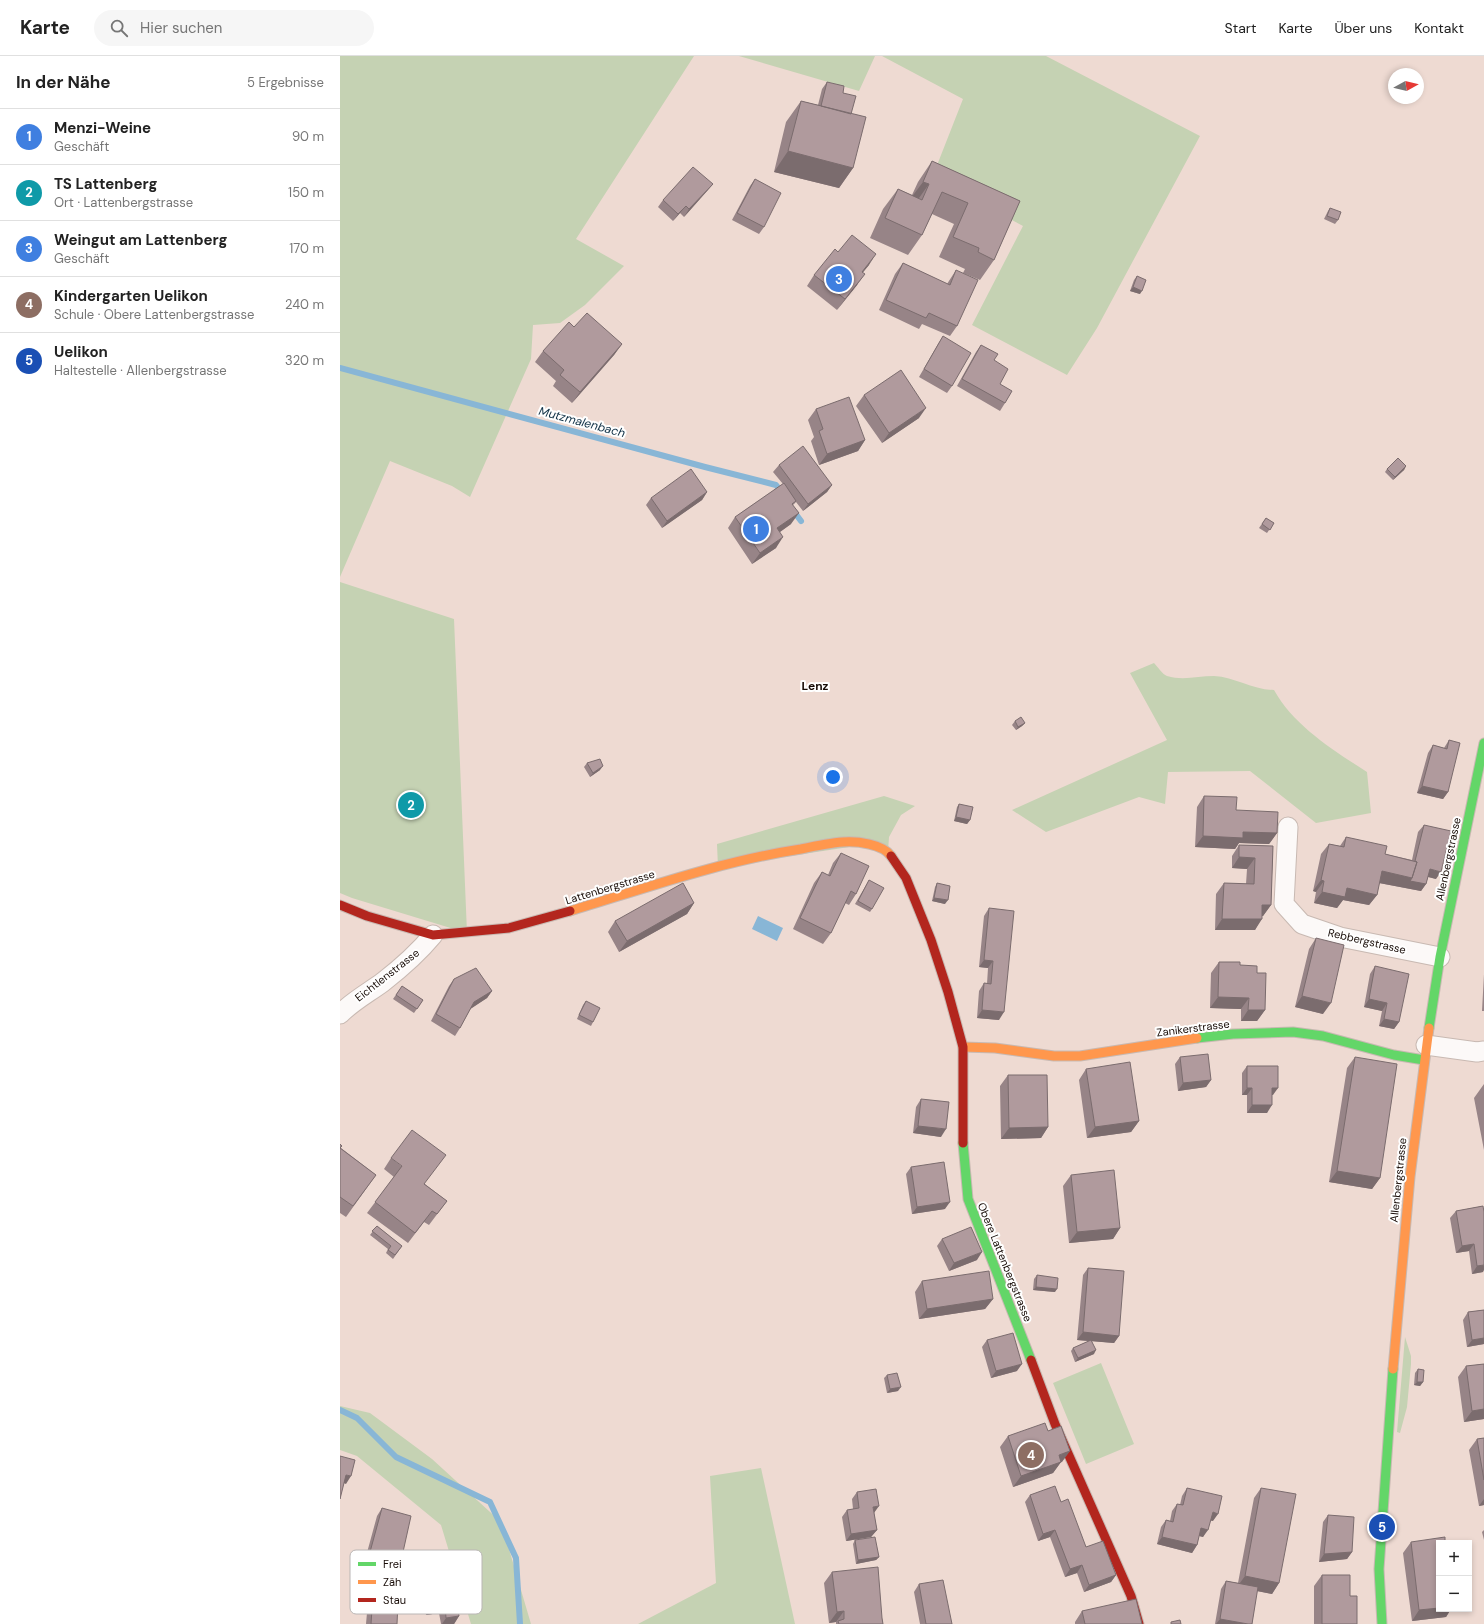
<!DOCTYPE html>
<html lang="de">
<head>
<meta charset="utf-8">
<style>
	body { margin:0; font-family:"DM Sans",sans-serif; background:#f6f6f6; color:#222 }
	.controls { position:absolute; right:12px; bottom:12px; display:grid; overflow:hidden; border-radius:0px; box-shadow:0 2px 6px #0003 }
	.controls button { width:36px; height:36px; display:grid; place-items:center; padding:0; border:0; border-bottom:1px solid #e0e0e0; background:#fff; color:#222; font:20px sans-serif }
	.compass { position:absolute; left:1048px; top:12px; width:36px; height:36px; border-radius:50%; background:#fff; box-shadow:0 2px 6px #0003; rotate:82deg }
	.you { position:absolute; left:493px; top:721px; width:14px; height:14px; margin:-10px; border:3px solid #fff; border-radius:50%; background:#1a73e8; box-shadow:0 0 0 6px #1a73e833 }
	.badge { display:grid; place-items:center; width:26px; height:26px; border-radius:50%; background:#2563eb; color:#fff; font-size:13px; font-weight:700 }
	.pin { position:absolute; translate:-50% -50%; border:2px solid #fff; box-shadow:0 1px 4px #0006 }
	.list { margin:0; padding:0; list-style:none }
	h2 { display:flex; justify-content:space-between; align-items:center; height:52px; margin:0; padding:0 16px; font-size:17px }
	h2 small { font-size:13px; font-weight:400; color:#767676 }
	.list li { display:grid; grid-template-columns:26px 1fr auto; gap:12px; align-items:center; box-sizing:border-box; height:56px; padding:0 16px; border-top:1px solid #e0e0e0 }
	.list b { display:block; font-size:15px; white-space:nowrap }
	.list p { margin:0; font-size:13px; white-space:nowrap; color:#767676 }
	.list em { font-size:13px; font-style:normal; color:#767676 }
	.icon { flex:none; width:22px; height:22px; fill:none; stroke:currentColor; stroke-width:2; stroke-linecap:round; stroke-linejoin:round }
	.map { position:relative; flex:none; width:1144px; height:1568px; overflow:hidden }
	header { display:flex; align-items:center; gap:24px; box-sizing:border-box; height:56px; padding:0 20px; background:#fff; border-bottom:1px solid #e0e0e0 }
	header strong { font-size:19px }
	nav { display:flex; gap:22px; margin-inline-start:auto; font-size:14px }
	.search { width:280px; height:36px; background:#f6f6f6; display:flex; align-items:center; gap:10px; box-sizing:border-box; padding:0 14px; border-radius:22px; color:#767676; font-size:15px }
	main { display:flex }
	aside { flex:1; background:#fff }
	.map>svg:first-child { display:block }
</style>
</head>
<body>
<header>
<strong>Karte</strong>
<div class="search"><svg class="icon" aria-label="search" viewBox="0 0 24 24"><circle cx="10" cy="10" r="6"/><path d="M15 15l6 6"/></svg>Hier suchen</div>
<nav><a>Start</a><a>Karte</a><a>Über uns</a><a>Kontakt</a></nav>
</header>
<main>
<aside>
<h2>In der Nähe<small>5 Ergebnisse</small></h2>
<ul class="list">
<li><span class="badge" style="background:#3f7fe0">1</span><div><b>Menzi-Weine</b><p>Geschäft</p></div><em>90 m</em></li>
<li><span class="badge" style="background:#0f9aa8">2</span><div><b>TS Lattenberg</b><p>Ort · Lattenbergstrasse</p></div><em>150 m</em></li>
<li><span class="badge" style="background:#3f7fe0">3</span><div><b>Weingut am Lattenberg</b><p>Geschäft</p></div><em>170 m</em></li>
<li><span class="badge" style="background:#8d6e63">4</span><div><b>Kindergarten Uelikon</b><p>Schule · Obere Lattenbergstrasse</p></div><em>240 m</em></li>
<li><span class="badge" style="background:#1a4fb4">5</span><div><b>Uelikon</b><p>Haltestelle · Allenbergstrasse</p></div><em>320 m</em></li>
</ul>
</aside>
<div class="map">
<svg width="1144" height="1568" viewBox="0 0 1144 1568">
	<rect width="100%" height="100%" fill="#eedad2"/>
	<path fill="#c5d2b3" d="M0,0H354L236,183L284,210L245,249L220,267L193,269L191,303L130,441L112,430L50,405L0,521Z
		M399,0H535L519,35Z
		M542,0H706L860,80L757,272L727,319L632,269L683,170L592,122L623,43Z
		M0,526L114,563L127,877L12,842L0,837Z
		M814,607C818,611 822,618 827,620C843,625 858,620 874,620C895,621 913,634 934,634C954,670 993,694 1027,716L1031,757L976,767L910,715L828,716L825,748L799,741L706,776L672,754L827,684L790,617Z
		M544,740L575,750L561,759L549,781L548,796L529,788L378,811L377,788Z
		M1065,1281L1071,1300V1308L1067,1351L1060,1377L1057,1376Z
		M761,1307L794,1388L746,1408L713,1327Z
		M0,1350L30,1357L92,1403L161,1466L191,1568H131L101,1469L17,1400L0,1394Z
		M421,1412L455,1568H298L376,1527L370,1420Z"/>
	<path fill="#88b6d6" d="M418,860L443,872L437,885L412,873Z"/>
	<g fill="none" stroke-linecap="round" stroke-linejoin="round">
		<path stroke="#88b6d6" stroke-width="6" d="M0,312L365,411L436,429L442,437
			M452,453L461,465
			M0,1354L17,1362L56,1401L150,1446L176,1502L180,1568"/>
		<g stroke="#c8b9b2" stroke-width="21">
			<path id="street" d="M948,771L944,848L962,868L1000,881L1100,901
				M0,958C13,945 28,937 43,926C61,912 78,897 93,879
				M1086,989L1137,996L1144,995"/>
		</g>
		<g stroke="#c8b9b2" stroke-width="11">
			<path id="fast" d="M1089,972L1100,901L1144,687
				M857,982L893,978L953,976L983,980L1054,999L1084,1004
				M623,1087L628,1143L691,1304
				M1042,1568L1039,1513L1053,1313"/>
		</g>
		<g stroke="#c8b9b2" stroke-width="11">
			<path id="slow" d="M230,855C306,832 382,805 461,793C475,790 489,787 503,786C517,785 543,788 551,800
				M623,991L655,992L714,1000H740L857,982
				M1053,1313L1070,1121L1089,972"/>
		</g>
		<g stroke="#c8b9b2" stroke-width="11">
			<path id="jam" d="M551,800L566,822L591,884L608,936L623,991V1087
				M0,849L27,860L93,879L169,872L230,855
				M691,1304L715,1368L791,1540L799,1568"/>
		</g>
		<use href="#street" stroke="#fcf9f8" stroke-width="19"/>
		<use href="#fast" stroke="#63d668" stroke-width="9"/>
		<use href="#slow" stroke="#ff974d" stroke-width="9"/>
		<use href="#jam" stroke="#b3261e" stroke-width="9"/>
	</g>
	<path fill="#978487" d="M487,26L503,37L511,58L513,112L499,132L434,116L446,66L461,45L478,49L482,33Z
		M592,105L680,145L654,204L640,224L623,217L625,213L599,201L614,168L592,158L582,179L568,199L530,182L543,153L558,133L572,139L578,126Z
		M415,123L424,171L419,178L392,164L410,130Z
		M373,128L367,135L344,161L340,157L333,165L318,151L323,144Z
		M990,152L998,164L995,168L984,163L988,155Z
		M563,207L607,228L616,214L617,270L610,280L582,268L579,273L539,254L555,218Z
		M529,209L523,216L517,229L497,254L467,230L474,219Z
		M797,220L800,238L790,235L794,224Z
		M234,271L282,288L274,299L232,347L213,330L216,325L195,306L203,295Z
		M603,280L612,330L607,337L579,321L598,288Z
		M641,289L660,328L665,347L660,355L617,330L636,296Z
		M524,339L579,362L542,387L516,350Z
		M476,353L525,384L518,395L479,409L471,385L474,381L468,364Z
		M439,409L492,429L487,436L463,455L456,446L453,449L451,468L440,476L436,492L412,508L388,472L395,461L443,428L433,416Z
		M1066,410L1064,414L1053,424L1045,416L1047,413Z
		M367,436L362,444L322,472L306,449L311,442Z
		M926,462L934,467L927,477L919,472Z
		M675,665L685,667L682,670L676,674L672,669Z
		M1109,684L1108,736L1103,743L1077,737L1088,697L1093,689L1104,692Z
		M247,707L260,714L250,721L244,711Z
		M68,736L79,755L76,759L63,757L65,739Z
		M864,740L896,754L937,777L929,788L899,787L895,793L855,791L857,751Z
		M619,748L630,764L627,768L614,765L617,751Z
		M1084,769L1096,823L1088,821L1086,828L1081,835L1039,827L1037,839L1029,849L1003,844L997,852L974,847L976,836L973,835L981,798L989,788L1000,790L1006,781L1045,798L1072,804L1078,776Z
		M899,789L933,790L931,849L923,860H922L915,874H875L876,838L884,827L906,828L907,813L892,812V800Z
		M501,797L516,838L509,849L505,847L491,877L483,888L453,873L474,827L482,816L488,819L493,807Z
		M529,824L532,853L530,856L515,848Z
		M597,827L605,848L592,845L595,831Z
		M354,847L347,858L279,896L268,876L275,865Z
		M649,852L659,964L637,962L639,935L644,927L647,928L648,912L639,911L644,860Z
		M976,882L983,958L955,951L969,893Z
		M879,906L900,909L917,917L925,954L917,965H901V953L870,952L871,917Z
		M1035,910L1059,966L1054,973L1039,970L1042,955L1024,951L1030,918Z
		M1144,918V955H1142Z
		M114,923L152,935L147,942L131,952L120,972L115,980L91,965L109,930Z
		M62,930L83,944L74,957L53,943Z
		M246,945L253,966L251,970L237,963L243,949Z
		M840,1001L871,1024L866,1031L838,1035L835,1008Z
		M1015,1001L1040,1122L1032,1133L989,1126L1007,1012Z
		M907,1010L933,1039H932L927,1057H907V1039H902V1017Z
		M746,1013L799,1065L791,1076L747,1082L739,1024Z
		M668,1019L708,1071L701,1082L661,1083L660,1030Z
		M1144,1028V1094L1134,1042Z
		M581,1043L601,1081L573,1077L576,1051Z
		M0,1088L1,1092L36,1119L6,1161L0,1157Z
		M51,1102L107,1145L89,1169L84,1166L68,1187L27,1157L54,1121L44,1113Z
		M571,1111L605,1153L572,1158L566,1118Z
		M731,1119L780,1172L773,1183L729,1187L723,1130Z
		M1143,1150V1216L1132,1218L1129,1195L1116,1197L1110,1162L1116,1155Z
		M37,1170L62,1190L53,1203L46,1197L48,1193L30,1179Z
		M602,1183L637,1204L609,1215L597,1190Z
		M748,1212L779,1280L774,1287L752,1285L754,1298L735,1306L731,1295L733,1292L749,1285L737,1284L743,1219Z
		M697,1219L715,1236L693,1234L694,1223Z
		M582,1225L653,1243L645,1253L579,1263L575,1236Z
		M1144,1254V1288L1127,1291L1123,1264L1128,1256Z
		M647,1284L677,1315L651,1322L642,1291Z
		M1144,1308V1363L1124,1366L1118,1321L1126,1310Z
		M1078,1313L1083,1326L1080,1330L1074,1329L1075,1317Z
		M547,1319L558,1335L547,1337L544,1322Z
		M708,1375L722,1406H721L713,1417L673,1431L660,1391L668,1380Z
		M1144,1382V1449L1139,1450L1129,1394L1137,1383Z
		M847,1432L873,1465L871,1464L863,1481L859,1480L857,1489L852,1497L817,1488L821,1471L826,1464L830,1465L832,1455L837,1448L840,1449L842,1440Z
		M921,1432L939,1527L932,1538L917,1535L912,1568H875L881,1533L886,1525L898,1527L914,1442Z
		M517,1436L534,1457L537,1474L531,1481L506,1485L502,1461L507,1454L513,1453L512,1443Z
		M690,1439L721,1446L746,1491L776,1519L771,1526L744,1536L737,1517L725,1521L710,1481L698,1485L685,1446Z
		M42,1452L61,1505L55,1512L25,1504L37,1460Z
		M988,1459L1012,1496L1007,1503L979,1506L983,1466Z
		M1144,1474V1484L1142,1476Z
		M515,1484L539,1501L536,1504L516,1508L513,1488Z
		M1071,1486L1099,1553H1111L1106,1561L1072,1565L1063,1497Z
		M492,1516L542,1562L543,1568H496V1566L489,1567L484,1527Z
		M86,1517L119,1560L114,1568H101L99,1557L86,1559L80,1525Z
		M982,1519L1010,1540L1017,1568H974V1530Z
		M47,1523L57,1568H26L28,1545L33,1538H42V1531Z
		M579,1528L612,1568H580L574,1536Z
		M742,1555L802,1568H735V1566Z"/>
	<path fill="#7b6c6e" d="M448,95L513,112L499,132L434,116Z
		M583,126L589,128L574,149L568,146Z
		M373,128L367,135L344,161L349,153Z
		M346,150L340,157L333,165L338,158Z
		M536,198L529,209L515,226L522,216Z
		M525,218L517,229L497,254L505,243Z
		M793,231L802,235L800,238L790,235Z
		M282,288L274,299L232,347L240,336Z
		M586,352L579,362L542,387L549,377Z
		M525,384L518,395L479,409L487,398Z
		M1066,410L1064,414L1053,424L1055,421Z
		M492,429L487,436L463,455L468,448Z
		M367,436L362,444L322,472L327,465Z
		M459,457L451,468L430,483L437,472Z
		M443,481L436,492L412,508L420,497Z
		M685,667L682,670L676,674L678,671Z
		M263,710L260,714L250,721L253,717Z
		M1082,730L1108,736L1103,743L1077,737Z
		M65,753L79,755L76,759L63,757Z
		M616,761L630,764L627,768L614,765Z
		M903,776L937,777L929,788L899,787L895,793L855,791L863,780Z
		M899,801L915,802L907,813L892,812Z
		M1090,813L1101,816L1096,823L1085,820Z
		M1042,815L1072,822L1086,828L1081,835L1034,826Z
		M981,824L984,825L976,836L973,835Z
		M1007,832L1037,839L1029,849L1003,844L997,852L974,847L982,836Z
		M594,842L608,844L605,848L592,845Z
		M354,847L347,858L279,896L287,885Z
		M922,849H931L923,860L915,859Z
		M882,863H922L915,874H875Z
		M644,904L653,905L648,912L639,911Z
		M152,935L147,942L129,954L134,946Z
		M962,940L991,947L983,958L955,951Z
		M878,941L909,942L901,953L870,952Z
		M1029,943L1047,947L1042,955L1024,951Z
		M642,954L664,956L659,964L637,962Z
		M908,954H925L917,965H901Z
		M1044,963L1059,966L1054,973L1039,970Z
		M871,1024L866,1031L838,1035L843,1027Z
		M907,1032H912L907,1039H902Z
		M932,1032H938L933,1039H927Z
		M912,1049H932L927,1057H907Z
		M799,1065L791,1076L747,1082L755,1071Z
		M578,1070L606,1073L601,1081L573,1077Z
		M708,1071L701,1082L661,1083L669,1072Z
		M997,1115L1040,1122L1032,1133L989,1126Z
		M610,1146L605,1153L572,1158L577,1151Z
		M780,1172L773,1183L729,1187L737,1176Z
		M1134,1188L1129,1195L1116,1197L1122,1190Z
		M642,1196L637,1204L609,1215L614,1207Z
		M1144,1209V1214L1143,1216L1132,1218L1137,1210Z
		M696,1231L717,1233L715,1236L693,1234Z
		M653,1243L645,1253L579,1263L587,1253Z
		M743,1276L779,1280L774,1287L737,1284Z
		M1144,1282V1288L1127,1291L1132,1284Z
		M756,1294L754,1298L735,1306L738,1302Z
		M682,1308L677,1315L651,1322L656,1315Z
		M1077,1326H1083L1080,1330L1074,1329Z
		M561,1331L558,1335L547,1337L550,1333Z
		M1144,1353V1363L1124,1366L1132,1355Z
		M730,1395L722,1406L711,1410L719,1399Z
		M721,1406L713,1417L673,1431L681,1420Z
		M6,1419L11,1420L6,1428L1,1426Z
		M1144,1443V1449L1139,1450Z
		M539,1450L534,1457L533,1451Z
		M873,1456L878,1458L873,1465L867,1464Z
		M861,1472L868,1474L863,1481L856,1479Z
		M537,1474L531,1481L506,1485L511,1478Z
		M715,1474L710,1481L698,1485L703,1478Z
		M822,1481L857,1489L852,1497L817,1488Z
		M30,1496L61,1505L55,1512L25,1504Z
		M1012,1496L1007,1503L979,1506L984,1498Z
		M539,1501L536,1504L516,1508L518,1504Z
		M742,1509L737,1517L725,1521L730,1513Z
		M776,1519L771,1526L744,1536L749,1529Z
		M905,1520L939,1527L932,1538L897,1531Z
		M105,1550L99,1557L86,1559L91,1552Z
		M1099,1552V1553H1111L1106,1561L1072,1565L1079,1554Z
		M504,1555L496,1566L489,1567L497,1556Z
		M119,1560L114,1568H102L106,1562Z
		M880,1563L908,1568H876Z"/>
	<path fill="#b09a9d" stroke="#7b6c6e" d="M487,26L504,30L503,37L516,40L511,58L481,50Z
		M461,45L526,61L513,112L448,95Z
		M592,105L680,145L654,204L638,196L639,192L613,181L628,147L602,136L582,179L545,162L558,133L582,144L589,128L583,126Z
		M353,111L373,128L349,153L346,150L338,158L323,144Z
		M415,123L441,137L424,171L397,157Z
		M990,152L1001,156L998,164L987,160Z
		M512,179L536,198L522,216L525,218L505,243L474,219L495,193L498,196Z
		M563,207L610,229L616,214L638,224L617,270L589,257L586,262L546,244Z
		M797,220L806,224L802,235L793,231Z
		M247,257L282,288L240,336L220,319L224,314L203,295L229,266L234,271Z
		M603,280L631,297L612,330L584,313Z
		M641,289L658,298L654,304L668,313L660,328L672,335L665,347L622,323Z
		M561,314L586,352L549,377L524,339Z
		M509,341L525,384L487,398L479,375L483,373L476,353Z
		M463,390L492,429L468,448L439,409Z
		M1058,402L1066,410L1055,421L1047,413Z
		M351,413L367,436L327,465L311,442Z
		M444,427L456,445L452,448L459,457L437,472L443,481L420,497L395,461Z
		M926,462L934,467L930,474L922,468Z
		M681,661L685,667L678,671L675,665Z
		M1109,684L1120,687L1108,736L1082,730L1093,689L1107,693Z
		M260,703L263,710L253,717L247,707Z
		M68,736L81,738L79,755L65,753Z
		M864,740L897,741L896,754L938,756L937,777L903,776V782L863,780Z
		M619,748L633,751L630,764L616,761Z
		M1084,769L1111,775L1101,816L1090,813L1086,828L1070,825L1072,822L1077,806L1075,805Z
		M1006,781L1047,790L1045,798L1077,806L1072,822L1042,815L1037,839L1007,832L1005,841L982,836L984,825L981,824L989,788L1004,791Z
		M899,789L933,790L931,849H922V863H882L884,827L914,828L915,802L899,801Z
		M501,797L529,810L516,838L511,835L491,877L460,862L482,816L490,820Z
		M529,824L544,832L532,853L518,845Z
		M343,827L354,847L287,885L275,865Z
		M597,827L610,830L608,844L594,842Z
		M649,852L674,855L664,956L642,954L644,927L651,928L653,905L644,904Z
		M976,882L1004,889L991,947L962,940Z
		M879,906H900V909L917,910V917H926L925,954H908L909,942L878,941Z
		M1035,910L1069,918L1059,966L1044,963L1047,947L1029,943Z
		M136,912L152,935L134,946L120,972L96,958L114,923Z
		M62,930L83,944L77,953L56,939Z
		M246,945L260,952L253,966L239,959Z
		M868,998L871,1024L843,1027L840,1001Z
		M1015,1001L1057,1008L1040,1122L997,1115Z
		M790,1006L799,1065L755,1071L746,1013Z
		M907,1010H938V1032H932V1049H912V1032H907Z
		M668,1019H707L708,1071L669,1072Z
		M581,1043L609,1046L606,1073L578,1070Z
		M72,1074L106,1099L84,1128L107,1145L97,1158L92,1155L75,1177L35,1146L62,1110L51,1102Z
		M0,1088L2,1090L0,1092L36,1119L13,1150L0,1141Z
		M604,1106L610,1146L577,1151L571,1111Z
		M774,1114L780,1172L737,1176L731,1119Z
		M1143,1150L1144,1156V1209L1137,1210L1134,1188L1122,1190L1116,1155Z
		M37,1170L62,1190L55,1199L48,1194L51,1190L32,1175Z
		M631,1171L642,1196L614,1207L602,1183Z
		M748,1212L784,1215L779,1280L743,1276Z
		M649,1215L653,1243L587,1253L582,1225Z
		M697,1219L718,1222L717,1233L696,1231Z
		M1144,1254V1282L1132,1284L1128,1256Z
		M673,1277L682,1308L656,1315L647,1284Z
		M751,1284L756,1294L738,1302L733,1292Z
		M1144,1308V1353L1132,1355L1126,1310Z
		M1078,1313L1084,1314L1083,1326H1077Z
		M557,1317L561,1331L550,1333L547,1319Z
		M705,1367L708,1375L721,1370L730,1395L719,1399L721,1406L681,1420L668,1380Z
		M1144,1382V1424L1137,1383Z
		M0,1400L15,1404L11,1420L6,1419L0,1443Z
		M715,1430L721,1446L728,1443L746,1491L763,1485L776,1519L749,1529L742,1509L730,1513L715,1474L703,1478L690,1439Z
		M847,1432L882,1440L878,1458L873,1456L868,1474L861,1472L857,1489L822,1481L826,1464L833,1466L837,1448L843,1449Z
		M921,1432L956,1438L939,1527L905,1520Z
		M536,1433L539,1450L533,1451L537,1474L511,1478L507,1454L519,1452L517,1436Z
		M42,1452L71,1460L61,1505L30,1496Z
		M988,1459L1014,1461L1012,1496L984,1498Z
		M535,1481L539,1501L518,1504L515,1484Z
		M1105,1481V1487H1099V1552L1079,1554L1071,1486Z
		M538,1511L542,1562L543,1568H499L498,1565L504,1563V1555L497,1556L492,1516Z
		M112,1513L119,1560L106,1562L105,1550L91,1552L86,1517Z
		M982,1519H1010V1540H1017V1568H982Z
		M47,1523L59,1524L57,1568H31L33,1538L46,1539Z
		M603,1524L612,1568H586L579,1528Z
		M886,1525L918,1531L912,1568H908L880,1563Z
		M796,1543L802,1568H745L742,1555Z
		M840,1564L841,1568H831V1566Z"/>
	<g text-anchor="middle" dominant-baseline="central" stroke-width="4" stroke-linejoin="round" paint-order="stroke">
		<g font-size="11" fill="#180c07" stroke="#fff">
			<text transform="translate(1108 803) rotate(-78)">Allenbergstrasse</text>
			<text transform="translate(270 831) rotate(-17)">Lattenbergstrasse</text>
			<text transform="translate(1027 885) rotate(13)">Rebbergstrasse</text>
			<text transform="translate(47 919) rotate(-38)">Eichtlenstrasse</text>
			<text transform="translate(853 972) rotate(-7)">Zanikerstrasse</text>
			<text transform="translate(1058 1124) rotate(-84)">Allenbergstrasse</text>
			<text transform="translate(665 1206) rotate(68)">Obere Lattenbergstrasse</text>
		</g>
		<g font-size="12" font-style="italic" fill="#0f3045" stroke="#fff">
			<text transform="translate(242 366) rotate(15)">Mutzmalenbach</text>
		</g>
		<g font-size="12" font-weight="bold" fill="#180c07" stroke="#fff">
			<text x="475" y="630">Lenz</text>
		</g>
	</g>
	<rect x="10" y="1494" width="132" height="64" rx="6" fill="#fff" stroke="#bab6b5" stroke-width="1"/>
	<rect x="18" y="1506" width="18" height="4" fill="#63d668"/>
	<rect x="18" y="1524" width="18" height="4" fill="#ff974d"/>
	<rect x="18" y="1542" width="18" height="4" fill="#b3261e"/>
	<g font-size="11" fill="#180c07">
		<text x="43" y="1512">Frei</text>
		<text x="43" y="1530">Zäh</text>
		<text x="43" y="1548">Stau</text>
	</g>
</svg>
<div class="controls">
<button>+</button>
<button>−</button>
</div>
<svg class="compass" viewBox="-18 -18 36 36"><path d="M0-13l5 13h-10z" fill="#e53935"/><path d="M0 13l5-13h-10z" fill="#767676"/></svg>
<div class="you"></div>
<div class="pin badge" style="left:416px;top:473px;background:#3f7fe0">1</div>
<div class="pin badge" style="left:71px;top:749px;background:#0f9aa8">2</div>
<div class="pin badge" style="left:499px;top:223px;background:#3f7fe0">3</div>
<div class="pin badge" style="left:691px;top:1399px;background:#8d6e63">4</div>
<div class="pin badge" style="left:1042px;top:1471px;background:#1a4fb4">5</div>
</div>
</main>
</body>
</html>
